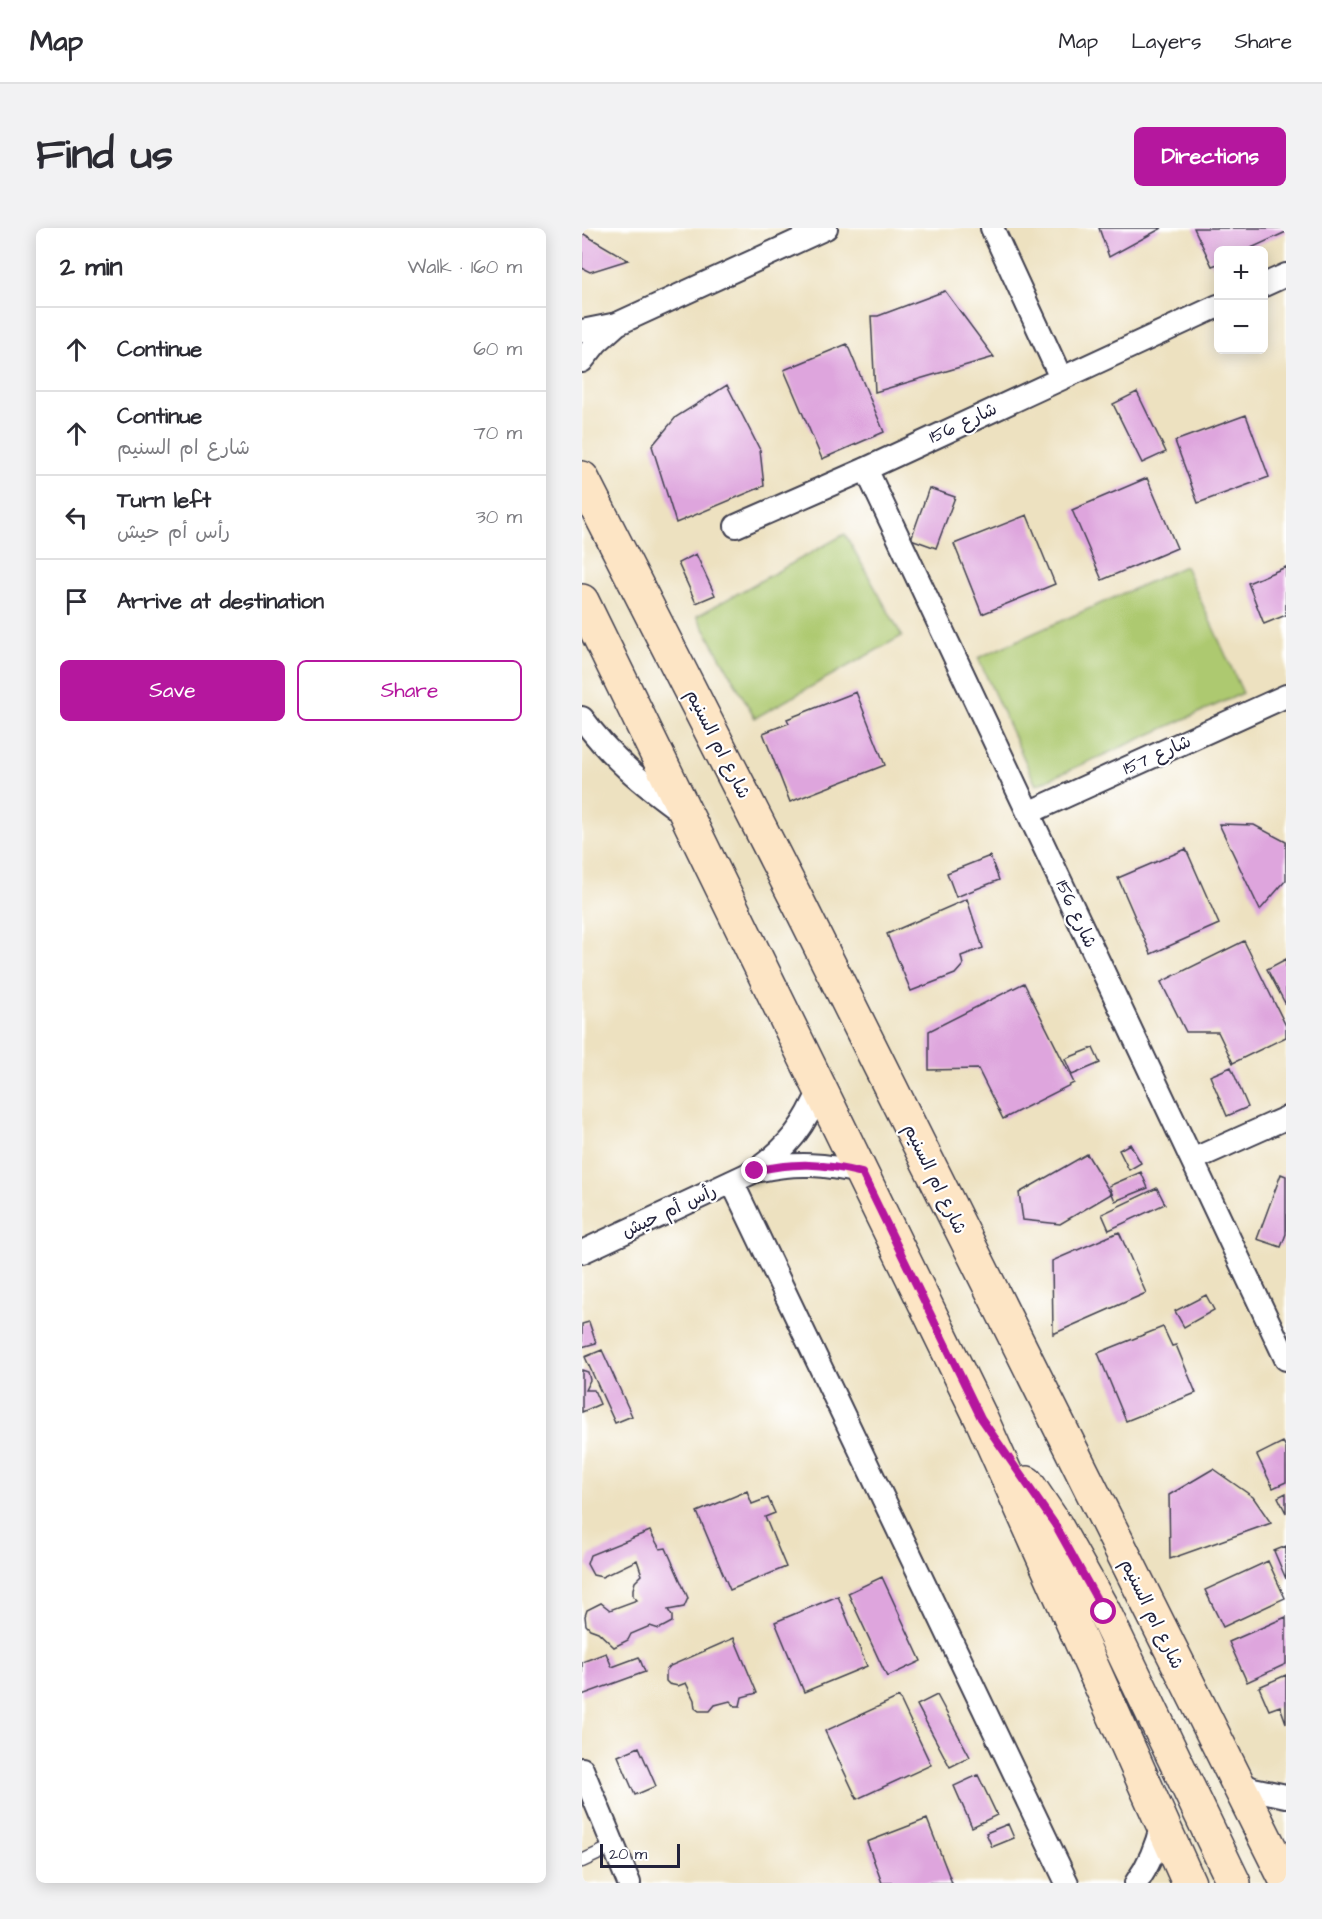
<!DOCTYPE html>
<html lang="en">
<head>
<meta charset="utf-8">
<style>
	body { margin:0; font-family:"Architects Daughter","Playpen Sans Arabic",sans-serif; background:#f2f2f3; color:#2b2b33 }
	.controls { position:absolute; right:18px; top:18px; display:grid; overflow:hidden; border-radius:9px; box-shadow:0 3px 15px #0003 }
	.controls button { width:54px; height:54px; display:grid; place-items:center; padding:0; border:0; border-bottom:2px solid #e1e1e2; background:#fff; color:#2b2b33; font:30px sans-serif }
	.scale { position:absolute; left:18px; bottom:15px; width:80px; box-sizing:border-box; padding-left:6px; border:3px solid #22223b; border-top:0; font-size:16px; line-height:21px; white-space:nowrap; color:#22223b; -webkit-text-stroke:4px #fff; paint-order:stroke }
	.stop { position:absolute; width:18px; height:18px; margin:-14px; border:4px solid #b5179e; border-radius:50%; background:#fff }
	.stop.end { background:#b5179e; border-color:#fff; box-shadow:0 2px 6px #0008 }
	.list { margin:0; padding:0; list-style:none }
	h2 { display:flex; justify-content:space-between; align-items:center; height:78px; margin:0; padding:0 24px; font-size:26px }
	h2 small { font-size:20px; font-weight:400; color:#7c7c81 }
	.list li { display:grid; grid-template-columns:39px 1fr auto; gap:18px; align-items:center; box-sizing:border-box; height:84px; padding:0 24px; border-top:2px solid #e1e1e2 }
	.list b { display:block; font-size:22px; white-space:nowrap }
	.list p { margin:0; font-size:20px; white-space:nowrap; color:#7c7c81 }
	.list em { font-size:20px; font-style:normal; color:#7c7c81 }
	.actions { display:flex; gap:12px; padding:18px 24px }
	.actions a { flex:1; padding:14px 0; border:2px solid #b5179e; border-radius:9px; text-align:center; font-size:21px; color:#b5179e }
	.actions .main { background:#b5179e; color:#fff }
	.icon { flex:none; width:33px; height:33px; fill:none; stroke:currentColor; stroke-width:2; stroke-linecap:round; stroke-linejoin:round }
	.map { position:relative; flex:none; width:704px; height:1655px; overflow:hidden; border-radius:9px }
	header { display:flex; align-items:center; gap:36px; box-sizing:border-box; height:84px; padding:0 30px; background:#fff; border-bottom:2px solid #e1e1e2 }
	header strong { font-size:28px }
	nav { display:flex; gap:33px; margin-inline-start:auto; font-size:21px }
	.intro { display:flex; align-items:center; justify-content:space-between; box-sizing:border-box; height:144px; padding:0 36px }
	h1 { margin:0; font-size:42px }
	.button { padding:15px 27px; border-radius:9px; background:#b5179e; color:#fff; font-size:21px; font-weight:700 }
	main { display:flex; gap:36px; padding:0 36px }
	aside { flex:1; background:#fff; border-radius:9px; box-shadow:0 3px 15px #0003 }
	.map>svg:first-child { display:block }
</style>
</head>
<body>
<header>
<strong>Map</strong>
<nav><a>Map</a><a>Layers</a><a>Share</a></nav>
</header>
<div class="intro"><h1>Find us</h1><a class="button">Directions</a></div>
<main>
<aside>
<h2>2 min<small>Walk · 160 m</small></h2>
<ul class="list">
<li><svg class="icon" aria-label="ahead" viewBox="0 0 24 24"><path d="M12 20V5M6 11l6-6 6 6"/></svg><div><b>Continue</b></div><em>60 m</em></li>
<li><svg class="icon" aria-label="ahead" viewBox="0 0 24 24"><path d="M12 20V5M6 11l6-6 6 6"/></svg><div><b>Continue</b><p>شارع ام السنيم</p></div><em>70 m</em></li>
<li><svg class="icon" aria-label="left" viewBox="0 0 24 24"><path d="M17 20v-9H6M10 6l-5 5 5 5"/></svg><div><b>Turn left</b><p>رأس أم حيش</p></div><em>30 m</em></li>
<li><svg class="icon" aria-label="arrive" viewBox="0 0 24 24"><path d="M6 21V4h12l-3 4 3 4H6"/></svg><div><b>Arrive at destination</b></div></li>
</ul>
<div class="actions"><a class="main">Save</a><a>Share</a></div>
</aside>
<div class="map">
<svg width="704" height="1655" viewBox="0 0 704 1655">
	<rect width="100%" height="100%" fill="#fff"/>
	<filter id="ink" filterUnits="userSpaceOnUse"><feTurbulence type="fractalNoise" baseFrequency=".0167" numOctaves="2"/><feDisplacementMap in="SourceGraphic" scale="12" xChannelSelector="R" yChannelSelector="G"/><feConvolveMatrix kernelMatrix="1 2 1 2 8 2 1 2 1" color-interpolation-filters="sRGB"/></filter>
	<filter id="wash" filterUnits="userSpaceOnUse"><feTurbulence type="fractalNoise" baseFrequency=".008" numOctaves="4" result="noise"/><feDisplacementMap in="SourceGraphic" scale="24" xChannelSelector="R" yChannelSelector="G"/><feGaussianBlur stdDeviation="1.35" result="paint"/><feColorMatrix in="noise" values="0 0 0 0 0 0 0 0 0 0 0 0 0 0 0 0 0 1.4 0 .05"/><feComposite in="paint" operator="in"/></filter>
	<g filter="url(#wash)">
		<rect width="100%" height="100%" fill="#ede1c0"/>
		<path fill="#adc96f" stroke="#687655" stroke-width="1.5" d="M263,306L320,408L173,490L115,388Z
			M603,338L661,465L454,557L396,430Z"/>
		<g id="blocks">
			<path fill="#dea5dd" d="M517,0H580L527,29Z
				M612,0H703L704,4L665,22H636V36L630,38Z
				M0,5L46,32L8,44L0,40Z
				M363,63L412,129L293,164L289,88H296Z
				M265,116L302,204L240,231L202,142Z
				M145,157L178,222L182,258L94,295L70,218L94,189Z
				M555,164L584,224L560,235L531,176Z
				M664,187L687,249L616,275L593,213Z
				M565,250L595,320L520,352L490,282Z
				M347,260L373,269L354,320L329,311Z
				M445,287L473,356L400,386L372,316Z
				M114,326L133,367L114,375L96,335Z
				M704,339V387L682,396L666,355Z
				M274,464L303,537L208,574L181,505L207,495L205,491Z
				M637,596L672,597L704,614V652L678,682Z
				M604,621L637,696L569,726L536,650Z
				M408,628L417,652L374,669L365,645Z
				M385,671L401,720L379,728L381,737L373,746L329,763L305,706Z
				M662,713L704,798V809L651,835L636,804H604L579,754Z
				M704,731V777L685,741Z
				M442,755L492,855L421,891L396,841L347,842V803Z
				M511,820L518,835L490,847L483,831Z
				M649,839L666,879L645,888L628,848Z
				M548,916L559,935L547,942L537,922Z
				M505,926L529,966L478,996L441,992L437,965Z
				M559,944L566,960L533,973L527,958Z
				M699,946L704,948V1006L699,1019L675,1011Z
				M575,960L583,976L527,1002L520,986Z
				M537,1004L564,1065L471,1106L470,1033Z
				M624,1067L632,1082L602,1099L593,1083Z
				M7,1094L14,1115L0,1119V1096Z
				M581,1099L590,1118L594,1117L614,1165L544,1193L516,1125Z
				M20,1122L50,1188L33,1195L3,1129Z
				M0,1142L6,1144L8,1152L3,1162H12L18,1176L0,1184Z
				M701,1214L704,1219V1254L691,1260L675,1227Z
				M631,1241L671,1269L689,1295L588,1331L587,1267Z
				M165,1263L170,1276L186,1270L193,1285L183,1289L204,1339L148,1362L115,1284Z
				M704,1265V1285L696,1269Z
				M68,1303L78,1321L84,1320L106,1370L102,1379L86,1382L90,1388V1394L77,1401L68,1398L49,1406L46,1412L32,1419L16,1404L8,1401L4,1397L3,1388L5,1382L19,1375L28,1382L55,1372L51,1368V1361L53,1354L60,1347L55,1332L20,1349L11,1347L5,1336L8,1327Z
				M704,1318V1351L692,1323Z
				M686,1333L703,1370L641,1399L623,1362Z
				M300,1349L339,1433L305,1449L266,1365Z
				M256,1368L285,1438L222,1464L193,1394Z
				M704,1389V1436L665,1454L647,1414Z
				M152,1410L175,1465L160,1469L158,1478H153L148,1473L133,1477L128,1483H117L113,1480L112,1472L104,1455L96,1458L87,1456L84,1453V1443L88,1438Z
				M24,1425L30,1439L57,1429L63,1444L0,1467V1434Z
				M704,1447V1495L698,1478L687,1482L677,1459Z
				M355,1467L388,1529L368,1539L335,1477Z
				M317,1469L349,1537L275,1571L243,1503Z
				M57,1519L74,1558L53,1567L36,1528Z
				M396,1547L415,1587L390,1599L372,1558Z
				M345,1591L370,1655H300L285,1614Z
				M426,1596L432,1610L410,1619L404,1605Z"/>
		</g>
	</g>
	<g filter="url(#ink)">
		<use href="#blocks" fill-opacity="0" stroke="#403f4f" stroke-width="1.5"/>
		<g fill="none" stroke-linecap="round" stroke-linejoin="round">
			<g stroke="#403f4f" stroke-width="15">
				<path id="lane" d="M0,1633L32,1618"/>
			</g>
			<g stroke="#403f4f" stroke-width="26">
				<path id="street" d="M410,0L479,150
					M682,57L704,47
					M0,103L35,96L244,0
					M0,133L15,114L34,97
					M284,241L704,1131
					M154,298L284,241L636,78
					M0,490C29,530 61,556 101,585
					M446,585L704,468
					M610,932L704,890
					M178,942C214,934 244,936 280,945
					M150,954L485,1655
					M0,1024L173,943C207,919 223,898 239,859
					M0,1541L47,1655
					M652,1552L671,1561L704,1568
					M554,1655C568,1636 575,1617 580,1595"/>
			</g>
			<g stroke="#403f4f" stroke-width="36">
				<path id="secondary" d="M0,250L216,674L704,1652
					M0,373L399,1190L607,1655
					M445,1255L474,1298L522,1384L652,1655"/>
			</g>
			<use href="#lane" stroke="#fff" stroke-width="12"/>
			<use href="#street" stroke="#fff" stroke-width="22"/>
			<use href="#secondary" stroke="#fde5c5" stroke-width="33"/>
		</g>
	</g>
	<g fill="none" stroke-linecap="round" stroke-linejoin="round" filter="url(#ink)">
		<path stroke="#b5179e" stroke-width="8" d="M173,943C213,934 241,935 280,945L399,1190L474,1298L522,1384"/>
	</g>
	<g text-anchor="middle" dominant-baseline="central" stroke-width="4.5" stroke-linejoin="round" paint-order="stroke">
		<g font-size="18" fill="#22223b" stroke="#fff">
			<text transform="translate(381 195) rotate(-25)">شارع 156</text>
			<text transform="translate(136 516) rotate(63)">شارع ام السنيم</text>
			<text transform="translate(575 527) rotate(-24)">شارع 157</text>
			<text transform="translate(494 686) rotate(65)">شارع 156</text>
			<text transform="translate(353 951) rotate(64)">شارع ام السنيم</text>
			<text transform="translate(87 983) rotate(-25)">رأس أم حيش</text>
			<text transform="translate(570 1386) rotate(64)">شارع ام السنيم</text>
		</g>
	</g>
</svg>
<div class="controls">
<button>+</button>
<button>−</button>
</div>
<div class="scale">20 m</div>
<div class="stop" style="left:522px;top:1384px"></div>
<div class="stop end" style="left:173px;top:943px"></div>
</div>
</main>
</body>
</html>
